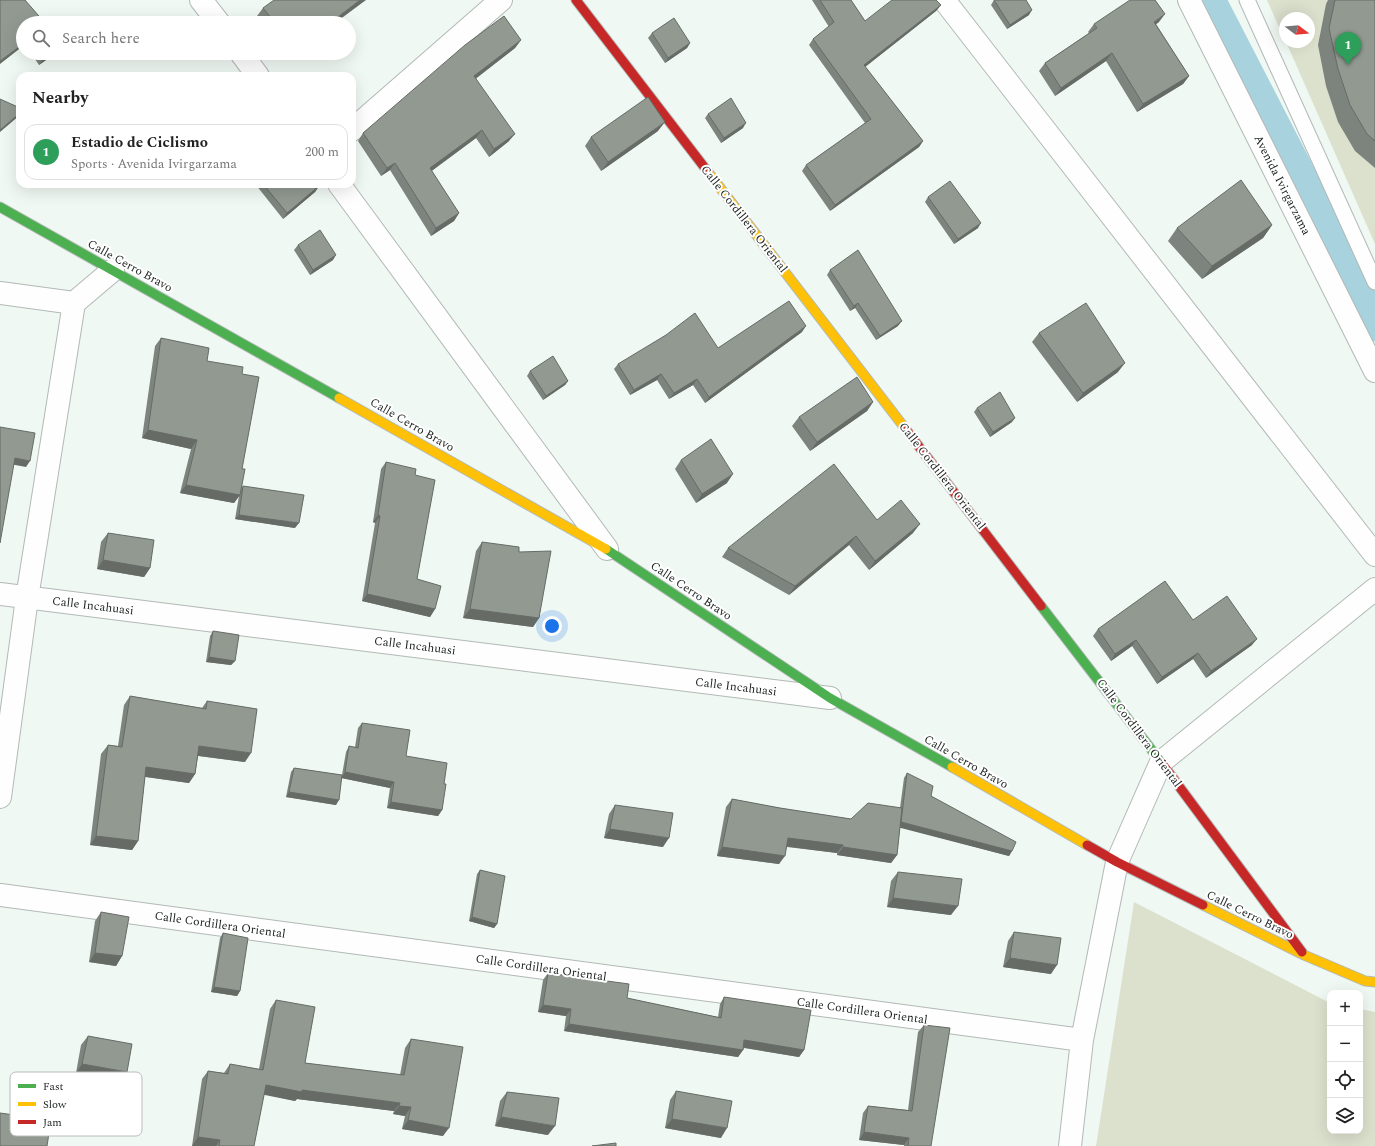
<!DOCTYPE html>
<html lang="en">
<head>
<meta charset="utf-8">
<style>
	body { margin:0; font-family:Spectral,serif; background:#f2f2f2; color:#222 }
	.controls { position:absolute; right:12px; bottom:12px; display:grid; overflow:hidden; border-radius:8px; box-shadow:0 4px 16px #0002 }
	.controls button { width:36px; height:36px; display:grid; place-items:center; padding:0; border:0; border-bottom:1px solid #e0e0e0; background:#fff; color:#222; font:20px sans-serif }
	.compass { position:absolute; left:1279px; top:12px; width:36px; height:36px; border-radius:50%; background:#fff; box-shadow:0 4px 16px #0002; rotate:106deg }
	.you { position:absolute; left:552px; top:626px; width:14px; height:14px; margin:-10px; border:3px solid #fff; border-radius:50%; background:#1a73e8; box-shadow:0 0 0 6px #1a73e833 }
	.badge { display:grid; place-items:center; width:26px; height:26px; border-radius:50%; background:#ea580c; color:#fff; font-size:13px; font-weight:700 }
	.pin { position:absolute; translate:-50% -33px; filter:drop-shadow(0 1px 2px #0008) }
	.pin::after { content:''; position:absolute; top:21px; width:14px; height:12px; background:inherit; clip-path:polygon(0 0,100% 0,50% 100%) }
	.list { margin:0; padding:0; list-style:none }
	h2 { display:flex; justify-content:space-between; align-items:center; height:52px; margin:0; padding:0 16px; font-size:17px }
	h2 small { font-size:13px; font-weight:400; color:#767676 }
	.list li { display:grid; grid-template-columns:26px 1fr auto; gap:12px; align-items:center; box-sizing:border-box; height:56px; margin:0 8px 8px; padding:0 8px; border:1px solid #e0e0e0; border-radius:12px }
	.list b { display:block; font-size:15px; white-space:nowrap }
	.list p { margin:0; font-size:13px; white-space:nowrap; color:#767676 }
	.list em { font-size:13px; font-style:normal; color:#767676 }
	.icon { flex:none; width:22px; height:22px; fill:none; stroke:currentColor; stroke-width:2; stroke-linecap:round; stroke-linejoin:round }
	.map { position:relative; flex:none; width:1375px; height:1146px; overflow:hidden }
	.search { position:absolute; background:#fff; box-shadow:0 4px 16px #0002; left:16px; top:16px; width:340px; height:44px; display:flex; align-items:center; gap:10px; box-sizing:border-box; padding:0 14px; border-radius:22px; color:#767676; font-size:15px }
	.panel { position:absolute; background:#fff; box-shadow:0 4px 16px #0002; left:16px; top:72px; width:340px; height:116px; border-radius:12px }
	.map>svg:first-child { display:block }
</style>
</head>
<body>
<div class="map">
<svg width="1375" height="1146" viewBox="0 0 1375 1146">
	<rect width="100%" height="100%" fill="#f0f8f4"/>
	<path fill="#dce1ce" d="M1267,0H1375V244L1286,42H1309V18H1285V41Z
		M1134,902L1330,1003V1131H1360V1009L1375,1012V1146H1096Z"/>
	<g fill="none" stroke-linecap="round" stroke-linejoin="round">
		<path stroke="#a8d3de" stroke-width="35" d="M1208,0L1375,324"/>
		<g stroke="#b2b9b6" stroke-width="17">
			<path id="lane" d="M1247,0L1375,282"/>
		</g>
		<g stroke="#b2b9b6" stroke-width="24">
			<path id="street" d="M201,0L219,23
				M944,0L1375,555
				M1189,0L1375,371
				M241,53L258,76
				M352,130L501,0
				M339,184L607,549
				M0,293L74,303
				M0,594L830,698
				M0,797L27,598L74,303L113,270
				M0,895L1082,1040
				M1070,1146L1082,1040L1117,862L1161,762L1375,589"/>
		</g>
		<g stroke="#b2b9b6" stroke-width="11">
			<path id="fast" d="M0,207L339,398
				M606,549L830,698L952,767
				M1041,606L1161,762"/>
		</g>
		<g stroke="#b2b9b6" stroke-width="11">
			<path id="slow" d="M708,172L904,427
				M339,398L606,549
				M952,767L1087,845
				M1203,905L1304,955L1365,981L1375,982"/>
		</g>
		<g stroke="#b2b9b6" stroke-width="11">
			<path id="jam" d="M576,0L708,172
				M904,427L1041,606
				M1161,762L1302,952
				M1087,845L1117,862L1203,905"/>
		</g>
		<use href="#lane" stroke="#fdfefd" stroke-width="15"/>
		<use href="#street" stroke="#fdfefd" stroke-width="22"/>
		<use href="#fast" stroke="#4caf50" stroke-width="9"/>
		<use href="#slow" stroke="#ffc107" stroke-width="9"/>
		<use href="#jam" stroke="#c62828" stroke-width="9"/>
	</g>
	<path fill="#7d847d" d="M812,0H851L865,21L941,5L936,11L865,67L923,141L919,147L830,211L802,171L806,165L865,123L809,45L813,39L829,27Z
		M994,0L1029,15L1007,29L991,5Z
		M1328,0H1375V168L1355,151L1338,122L1326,86L1318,45L1326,4Z
		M263,8L335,23H263L257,16Z
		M1159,22L1156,24L1189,76L1183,84L1137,112L1106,61L1055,96L1039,71L1045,63L1089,33L1088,32L1094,24Z
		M652,33L690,43L687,48L665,63L648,38Z
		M521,40L515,48L476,78L509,141L489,157L476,138L431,171L459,213L454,221L431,236L390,170L381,176L358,141L363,133Z
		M31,53H56L39,65Z
		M286,53H294L289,57Z
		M708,114L743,128L721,143L705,118Z
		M658,131L601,171L585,146L591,137Z
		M257,184H318L319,186L315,192L283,219L256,185Z
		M928,197L978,228L954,244L925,202Z
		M1272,225L1263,238L1202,279L1168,241L1177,228Z
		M298,245L333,260L310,275L294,250Z
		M830,270L898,326L876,340L855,308L850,311L827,275Z
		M802,332L705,403L693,385L669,399L657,380L630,395L614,369L618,364L718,348Z
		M1039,333L1118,372L1077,402L1032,342Z
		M161,338L207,361L242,374V469L241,489L243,486L295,528L235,519L239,496L234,503L180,493L191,449L142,438L155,346Z
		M530,371L568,381L565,385L543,400L527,376Z
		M873,402L867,411L810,451L792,426L799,417Z
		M977,408L1012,422L990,437L974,412Z
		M681,460L727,483L696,503L675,469Z
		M386,462L415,475L417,579L435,609L430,617L362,601L375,523L373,522L381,469Z
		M877,520L913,533L869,570L849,545L789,595L722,557L728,548Z
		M108,533L150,568L144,577L97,569L101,542Z
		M482,542L519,552L539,618L533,627L463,618L476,551Z
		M1193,620L1252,645L1206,678L1193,659L1157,684L1132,646L1111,661L1093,636L1098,629Z
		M213,631L235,661L231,665L206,662L210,636Z
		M130,696L202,708L207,701L245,762L198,756L195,774L189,783L145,777L138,841L132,850L90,845L101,754L108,745L118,746L124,705Z
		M362,723L444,784L442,810L438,816L387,808L390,788L342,778L336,805L286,797L291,772L294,768L342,775L346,752L349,746L355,747L358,728Z
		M907,773L931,796L1012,851L1009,856L900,827L897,855L891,863L837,855V853L787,847L779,864L717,856L726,807L732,799L780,808L851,819L900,808L904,778Z
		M615,805L663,847L604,838L609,814Z
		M480,870L497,924L494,928L469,921L477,874Z
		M898,872L951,915L887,907L891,881Z
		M101,912L122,956L116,966L89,962L95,921Z
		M1014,932L1051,974L1003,967L1008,941Z
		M223,933L240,991L237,996L211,992L220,938Z
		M548,973L627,998L718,1017L720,1004L724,997L804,1050L799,1057L744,1048L743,1050L738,1057L564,1031L566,1016L538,1012L543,980Z
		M276,1000L305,1063L400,1075L405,1048L411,1039L443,1136L402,1129L405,1116L393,1114L394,1111L297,1099L295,1101L264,1094L254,1146H192L202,1079L208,1071L224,1073L230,1064L259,1069L270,1009Z
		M924,1025L931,1146H904V1145L859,1140L863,1113L868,1106L908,1110L918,1032Z
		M88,1036L121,1081L76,1073L81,1045Z
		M676,1091L721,1138L665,1128L670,1100Z
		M507,1092L548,1135L495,1126L500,1101Z"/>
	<path fill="#666b66" d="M360,0H366L335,23H330Z
		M941,5L936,11L860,71L864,65Z
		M1032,10L1029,15L1007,29L1010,25Z
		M1165,14L1159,22L1148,30L1154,22Z
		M521,40L515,48L469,84L474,76Z
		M690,43L687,48L665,63L668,58Z
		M23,44V46L0,64V61Z
		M52,53H56L39,65L43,59Z
		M292,53H294L289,57Z
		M1112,53L1106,61L1055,96L1061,88Z
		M1189,76L1183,84L1137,112L1143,104Z
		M20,113V115L0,132V130Z
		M665,122L658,131L601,171L608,162Z
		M746,123L743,128L721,143L724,138Z
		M482,130L476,138L425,176L430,168Z
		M515,134L509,141L489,157L494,149Z
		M923,141L919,147L830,211L835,205Z
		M395,163L390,170L381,176L387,168Z
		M319,186L315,192L283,219L287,213Z
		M459,213L454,221L431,236L436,228Z
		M981,223L978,228L954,244L958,239Z
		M1272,225L1263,238L1202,279L1212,266Z
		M336,255L333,260L310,275L313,270Z
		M858,303L855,308L850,311L854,306Z
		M902,321L898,326L876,340L880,336Z
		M806,326L802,332L705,403L709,397Z
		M1125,363L1118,372L1077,402L1083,393Z
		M661,374L657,380L630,395L634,390Z
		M697,379L693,385L669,399L674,393Z
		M568,381L565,385L543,400L546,396Z
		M873,402L867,411L810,451L817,442Z
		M1015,418L1012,422L990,437L993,432Z
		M148,430L197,440L191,449L142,438Z
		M15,458L30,461L26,467L10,464Z
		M733,474L727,483L696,503L702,494Z
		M186,485L240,495L234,503L180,493Z
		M239,515L299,523L295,528L235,519Z
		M378,515L380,516L375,523L373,522Z
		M920,524L913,533L869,570L875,561Z
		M856,536L849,545L789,595L795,586Z
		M103,560L150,568L144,577L97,569Z
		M367,594L435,609L430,617L362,601Z
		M470,609L539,618L533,627L463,618Z
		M1257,639L1252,645L1206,678L1211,671Z
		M1136,640L1132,646L1111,661L1115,654Z
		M1198,653L1193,659L1157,684L1162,677Z
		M209,657L235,661L231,665L206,662Z
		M199,746L251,753L245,762L192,755Z
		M146,767L195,774L189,783L140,776Z
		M345,772L394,782L390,788L341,778Z
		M289,792L339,800L336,805L286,797Z
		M391,802L442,810L438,816L387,808Z
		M900,822L1012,851L1009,856L897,827Z
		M610,829L669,838L663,847L604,838Z
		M96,836L138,841L132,850L90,845Z
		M788,838L843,845L837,853L783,846Z
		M722,847L785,856L779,864L717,856Z
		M843,847L897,855L891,863L837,855Z
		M893,898L958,906L951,915L887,907Z
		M472,917L497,924L494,928L469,921Z
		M95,953L122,956L116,966L89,962Z
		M1010,958L1057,965L1051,974L1003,967Z
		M214,987L240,991L237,996L211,992Z
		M543,1005L571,1009L566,1016L538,1012Z
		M569,1024L743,1050L738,1057L564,1031Z
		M744,1040L804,1050L799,1057L740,1047Z
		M82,1064L127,1072L121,1081L76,1073Z
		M266,1085L302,1090L400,1103L394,1111L297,1099L295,1101L260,1094Z
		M399,1106L411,1107L405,1116L393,1114Z
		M501,1117L555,1126L548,1135L495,1126Z
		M672,1119L727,1128L721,1138L665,1128Z
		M408,1120L449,1128L443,1136L402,1129Z
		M864,1132L909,1138L904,1145L859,1140Z
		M198,1137L220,1140L216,1146H192Z"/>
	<path fill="#919991" stroke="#666b66" d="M0,0H25L45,23H23V44L0,61Z
		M274,0H360L330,23H275L263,8Z
		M820,0H851L865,21L892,0H936L941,5L864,65L923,141L835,205L806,165L871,119L813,39L834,22Z
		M994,0H1026L1032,10L1010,25Z
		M1130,0H1155L1165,14L1154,22L1189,76L1143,104L1112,53L1061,88L1045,63L1097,28L1094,24Z
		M1335,0H1375V141L1367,134L1350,105L1338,69L1329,28Z
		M504,16L521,40L474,76L515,134L494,149L482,130L430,168L459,213L436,228L395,163L387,168L363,133L465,45Z
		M674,18L690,43L668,58L652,33Z
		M39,53H52L43,59Z
		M648,97L665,122L608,162L591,137Z
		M731,98L746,123L724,138L708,114Z
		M0,99L20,108V113L0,130Z
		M1241,180L1272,225L1212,266L1177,228Z
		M950,181L981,223L958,239L928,197Z
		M263,184H318L319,186L287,213Z
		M320,230L336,255L313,270L298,245Z
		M858,250L902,321L880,336L858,303L854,306L830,270Z
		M789,301L806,326L709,397L697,379L674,393L661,374L634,390L618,364L666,335L695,313L718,348Z
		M1086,303L1125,363L1083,393L1039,333Z
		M161,338L209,348L207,361L243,367L242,374L259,377L242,469H245L240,495L186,485L197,440L148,430Z
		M553,356L568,381L546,396L530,371Z
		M857,377L873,402L817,442L799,417Z
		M1000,392L1015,418L993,432L977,408Z
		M0,427L35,433L30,461L15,458L0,543Z
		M711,439L733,474L702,494L681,460Z
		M386,462L416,469L415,475L435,480L417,579L441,586L435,609L367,594L380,516L378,515Z
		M834,464L877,520L901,500L920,524L875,561L856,536L795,586L728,548Z
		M243,486L304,495L299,523L239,515Z
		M108,533L154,540L150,568L103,560Z
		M482,542L519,547V552L551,551L539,618L470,609Z
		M1165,581L1193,620L1227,596L1257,639L1211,671L1198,653L1162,677L1136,640L1115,654L1098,629Z
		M213,631L239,635L235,661L209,657Z
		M130,696L206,709L207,701L257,709L251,753L199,746L195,774L146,767L138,841L96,836L108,745L122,747Z
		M362,723L410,730L406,756L447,763L444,784H446L442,810L391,802L394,782L345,772L349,746L358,748Z
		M294,768L342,775L339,800L289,792Z
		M907,773L933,786L931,796L1016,842L1012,851L901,822Z
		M732,799L780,808L851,819L868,803L902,808L897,855L843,847V845L788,838L785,856L722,847Z
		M615,805L673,813L669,838L610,829Z
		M480,870L505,876L497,924L472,917Z
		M898,872L962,879L958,906L893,898Z
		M101,912L129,917L122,956L95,953Z
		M1014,932L1061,938L1057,965L1010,958Z
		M223,933L248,938L240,991L214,987Z
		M548,973L629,984L627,998L721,1018L724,997L811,1010L804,1050L744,1040L743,1050L569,1024L571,1009L543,1005Z
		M276,1000L315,1007L305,1063L404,1075L411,1039L463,1047L449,1128L408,1120L411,1107L399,1106L400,1103L302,1090V1092L266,1085L254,1146H219L220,1140L198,1137L208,1071L228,1074L230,1064L263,1070Z
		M924,1025L950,1028L931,1146H908L909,1138L864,1132L868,1106L912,1111Z
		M88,1036L132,1044L127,1072L82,1064Z
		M676,1091L732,1101L727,1128L672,1119Z
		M507,1092L559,1098L555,1126L501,1117Z
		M0,1113L51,1120L47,1146H0Z
		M616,1143V1146H592Z"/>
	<g text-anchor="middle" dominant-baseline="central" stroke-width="4" stroke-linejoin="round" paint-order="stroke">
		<g font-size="12" fill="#1a201d" stroke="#fff">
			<text transform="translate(1282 185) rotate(63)">Avenida Ivirgarzama</text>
			<text transform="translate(744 219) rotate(52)">Calle Cordillera Oriental</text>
			<text transform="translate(130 266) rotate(29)">Calle Cerro Bravo</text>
			<text transform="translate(412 425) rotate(30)">Calle Cerro Bravo</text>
			<text transform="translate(942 476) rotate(52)">Calle Cordillera Oriental</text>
			<text transform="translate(691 591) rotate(34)">Calle Cerro Bravo</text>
			<text transform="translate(93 606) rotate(7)">Calle Incahuasi</text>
			<text transform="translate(415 646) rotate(7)">Calle Incahuasi</text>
			<text transform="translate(736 687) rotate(7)">Calle Incahuasi</text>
			<text transform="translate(1139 733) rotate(53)">Calle Cordillera Oriental</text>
			<text transform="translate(966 762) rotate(30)">Calle Cerro Bravo</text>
			<text transform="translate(1250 915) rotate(26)">Calle Cerro Bravo</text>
			<text transform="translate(220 925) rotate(8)">Calle Cordillera Oriental</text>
			<text transform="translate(541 968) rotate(8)">Calle Cordillera Oriental</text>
			<text transform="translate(862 1011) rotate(8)">Calle Cordillera Oriental</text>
		</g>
	</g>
	<rect x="10" y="1072" width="132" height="64" rx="6" fill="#fff" stroke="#babcbb" stroke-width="1"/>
	<rect x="18" y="1084" width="18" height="4" fill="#4caf50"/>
	<rect x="18" y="1102" width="18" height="4" fill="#ffc107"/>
	<rect x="18" y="1120" width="18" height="4" fill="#c62828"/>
	<g font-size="11" fill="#1a201d">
		<text x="43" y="1090">Fast</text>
		<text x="43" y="1108">Slow</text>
		<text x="43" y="1126">Jam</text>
	</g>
</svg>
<div class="controls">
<button>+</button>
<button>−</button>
<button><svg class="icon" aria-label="locate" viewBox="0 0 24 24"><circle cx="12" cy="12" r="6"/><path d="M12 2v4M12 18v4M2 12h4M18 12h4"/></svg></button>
<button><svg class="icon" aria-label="layers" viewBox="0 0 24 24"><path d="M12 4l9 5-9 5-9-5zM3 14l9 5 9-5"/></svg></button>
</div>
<svg class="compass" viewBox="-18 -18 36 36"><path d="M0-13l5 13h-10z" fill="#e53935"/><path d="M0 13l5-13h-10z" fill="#767676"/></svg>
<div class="you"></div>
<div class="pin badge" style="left:1348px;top:65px;background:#2e9e5b">1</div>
<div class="search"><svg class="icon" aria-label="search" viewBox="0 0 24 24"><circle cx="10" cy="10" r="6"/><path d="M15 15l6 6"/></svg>Search here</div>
<section class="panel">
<h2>Nearby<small></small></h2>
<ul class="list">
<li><span class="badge" style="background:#2e9e5b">1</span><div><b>Estadio de Ciclismo</b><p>Sports · Avenida Ivirgarzama</p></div><em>200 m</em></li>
</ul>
</section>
</div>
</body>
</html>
